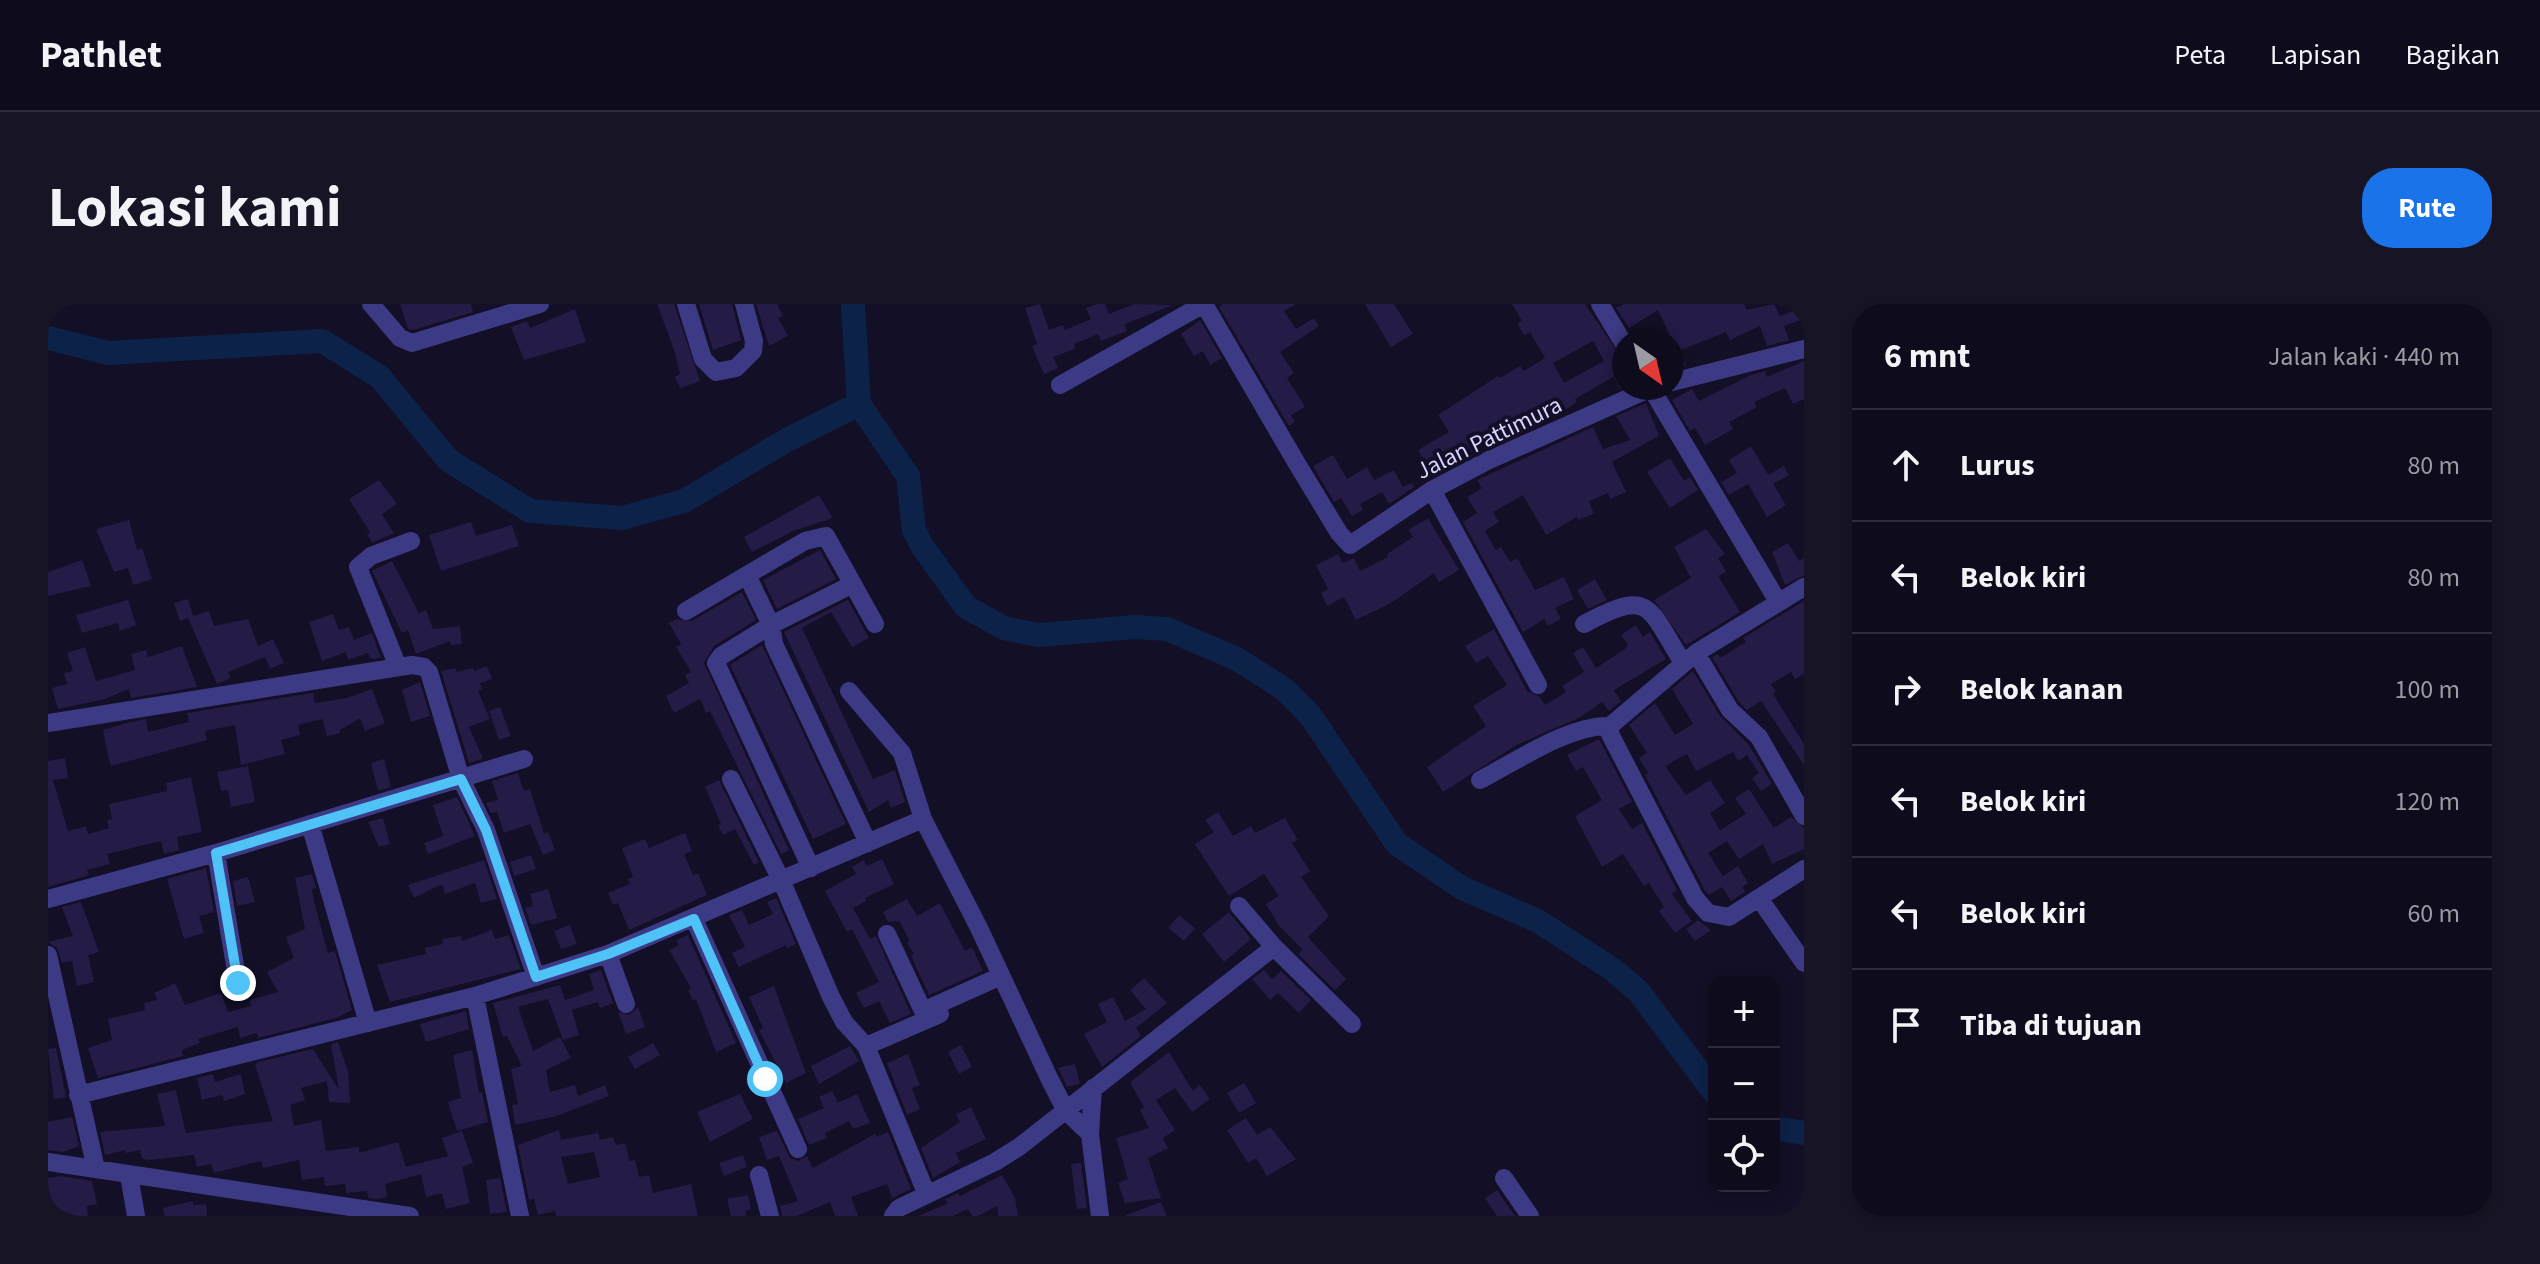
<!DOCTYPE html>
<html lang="id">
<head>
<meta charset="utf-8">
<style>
	body { margin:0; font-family:"Source Sans 3",sans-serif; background:#171425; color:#f1f3f6 }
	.controls { position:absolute; right:24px; bottom:24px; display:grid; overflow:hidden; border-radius:16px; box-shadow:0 4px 12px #0003 }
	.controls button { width:72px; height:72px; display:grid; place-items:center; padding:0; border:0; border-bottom:2px solid #2e2b3b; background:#0e0b1c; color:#f1f3f6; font:40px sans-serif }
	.compass { position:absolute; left:1564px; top:24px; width:72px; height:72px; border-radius:50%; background:#0e0b1c; box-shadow:0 4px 12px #0003; rotate:146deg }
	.stop { position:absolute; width:24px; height:24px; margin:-18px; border:6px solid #4fc3f7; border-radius:50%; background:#fff }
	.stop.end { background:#4fc3f7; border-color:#fff; box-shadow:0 2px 8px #0008 }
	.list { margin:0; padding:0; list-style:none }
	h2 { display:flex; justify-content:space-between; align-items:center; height:104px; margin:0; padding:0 32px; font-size:34px }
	h2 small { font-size:26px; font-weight:400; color:#9b9ba3 }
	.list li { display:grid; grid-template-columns:52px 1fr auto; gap:24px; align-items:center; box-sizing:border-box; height:112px; padding:0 32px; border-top:2px solid #2e2b3b }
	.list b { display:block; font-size:30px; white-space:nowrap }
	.list em { font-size:26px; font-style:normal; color:#9b9ba3 }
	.icon { flex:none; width:44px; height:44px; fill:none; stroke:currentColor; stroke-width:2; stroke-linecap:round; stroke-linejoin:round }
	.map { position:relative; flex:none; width:1756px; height:912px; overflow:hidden; border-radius:32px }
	header { display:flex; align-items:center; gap:48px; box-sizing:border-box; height:112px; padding:0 40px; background:#0e0b1c; border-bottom:2px solid #2e2b3b }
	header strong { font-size:38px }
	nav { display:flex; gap:44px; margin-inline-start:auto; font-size:28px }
	.intro { display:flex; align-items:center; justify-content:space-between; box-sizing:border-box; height:192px; padding:0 48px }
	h1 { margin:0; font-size:56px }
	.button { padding:20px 36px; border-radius:32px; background:#1a73e8; color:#fff; font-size:28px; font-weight:700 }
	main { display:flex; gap:48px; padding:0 48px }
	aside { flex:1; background:#0e0b1c; border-radius:32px; box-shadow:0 4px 12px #0003 }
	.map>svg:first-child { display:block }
</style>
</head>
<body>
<header>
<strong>Pathlet</strong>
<nav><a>Peta</a><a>Lapisan</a><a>Bagikan</a></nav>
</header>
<div class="intro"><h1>Lokasi kami</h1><a class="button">Rute</a></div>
<main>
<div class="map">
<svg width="1756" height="912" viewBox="0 0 1756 912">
	<rect width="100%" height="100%" fill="#130f26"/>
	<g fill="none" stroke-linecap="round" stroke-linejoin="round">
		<path stroke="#0c2248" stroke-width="24" d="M805,0L811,100L860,172L866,226L874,242L918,303L956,324L990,331L1088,323L1119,325L1189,355L1236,385L1262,411L1349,540L1414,584L1490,617L1564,665L1591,688L1666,788
			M0,34L60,49L274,37L332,73L400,156L482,207L574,214L636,197L739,136L811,100
			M1726,824L1756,829"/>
	</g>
	<path fill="#241b47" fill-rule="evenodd" d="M352,0H423L425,8L365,26L360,25Z
		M609,0H626L652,77L632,84L627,73L632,70L626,46Z
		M651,0H684L693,36L665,46Z
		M708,0H729L735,12L730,14L740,32L721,42Z
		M992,0L1001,26L1015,21L1017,26L1043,15L1038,4L1049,0H1057L1061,10L1086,0L1125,1L1077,20L1079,27L1053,37L1050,30L1026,40L1027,45L1005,53L1010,64L996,70L984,42L989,40L977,4Z
		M1175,0H1248L1236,7L1248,25L1266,14L1271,22L1232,48L1246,69L1239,74L1257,103L1243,111L1247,118L1241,122L1171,3Z
		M1317,0H1346L1365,30L1343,43Z
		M1464,0H1537L1576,57V83L1572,85L1565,73L1527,95L1529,98L1517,106L1519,108L1471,130L1466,121L1386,172L1370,146L1401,128L1390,111L1450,72L1452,74L1472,62L1476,67L1497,54L1482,28L1476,31L1469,20L1474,17ZM1545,37L1556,57L1516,79L1505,59Z
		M1576,0H1696L1699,6L1726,0L1732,12L1756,3V15L1736,22L1741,36L1719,42L1712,22L1682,36L1678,28L1633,46L1638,62L1624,66V36L1610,6L1581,24L1568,4Z
		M527,5L538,38L476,56L463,23L479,17L482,24Z
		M1152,16L1174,54L1162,61L1155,47L1146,52L1133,30Z
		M1756,57V95L1745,100L1737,84L1706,98L1709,103L1681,118L1685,125L1657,141L1647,124L1642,127L1624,96L1644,85L1651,97L1703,71L1717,67L1719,73Z
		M1598,99L1611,132L1564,158L1578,188L1562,195L1560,189L1541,197L1546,210L1530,216L1529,213L1498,231L1475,191L1445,208L1451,218L1437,227L1448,246L1453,243L1462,258L1469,254L1487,286L1516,273L1526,295L1507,304L1513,315L1500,322L1496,315L1475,328L1415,218L1429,209L1419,193L1434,184L1429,176L1545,123L1555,145L1582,136L1568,112Z
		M1703,142L1720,171L1736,162L1741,171L1725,180L1738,201L1719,213L1700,180L1681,191L1673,178L1689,169L1681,156Z
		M1285,151L1299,175L1319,163L1326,176L1346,166L1355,183L1364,179L1366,183L1341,200L1334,188L1312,200L1315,206L1304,212L1293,194L1286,198L1265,162Z
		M1622,154L1636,177L1642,173L1650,186L1622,204L1599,168Z
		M331,176L349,200L334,210L346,229L324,239L319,230L322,228L301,195Z
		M771,191L785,214L745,227L704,248L696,233Z
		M1380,214L1411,266L1391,278L1386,269L1343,299L1308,316L1296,293L1279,302L1273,289L1280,285L1268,261L1290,250L1295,259L1306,254L1312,267L1340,253L1339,250L1365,233L1360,226Z
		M81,216L89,246L94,244L104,275L85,281L80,264L66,268L48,225Z
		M423,218L428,232L464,221L471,242L393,267L381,231Z
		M1658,225L1677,250L1670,254L1678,268L1670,272L1692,308L1638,341L1606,296L1643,274L1626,243Z
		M1740,239L1751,257L1756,254V271L1737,281L1724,248Z
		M772,246L788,275L729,305L715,276Z
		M34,256L43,282L0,292V268Z
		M344,257L371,309L378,306L385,325L412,322L414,340L403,341L402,337L368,350L360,326L354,329L324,267Z
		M1547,275L1559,296L1540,305L1529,286Z
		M694,288L708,316L666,342L656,359L741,546L733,550L662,407L658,409L652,395L626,409L618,392L641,379L637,371L643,368L628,343L633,340L621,319L629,315L644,317Z
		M140,295L145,312L161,307L166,322L200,315L210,342L225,335L236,359L222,365L217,353L180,368L183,374L169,380L140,314L132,317L126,299Z
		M80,296L88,321L72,327L70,319L34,329L28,311Z
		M800,296L821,334L804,343L783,308L754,324L825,475L847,466L857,498L843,504L840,496L821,508L736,328Z
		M1756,297V370L1747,375L1743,368L1723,380L1728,388L1725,390L1756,440V461L1713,397L1699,406L1691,398L1664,353L1670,350L1672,354L1698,338L1695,334Z
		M285,310L291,326L301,323L306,336L324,329L333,354L323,355L320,349L300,356L298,348L274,357L261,318Z
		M1588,321L1595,333L1602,328L1618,355L1566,386L1573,397L1561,407L1554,398L1531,414L1470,440L1395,488L1379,463L1438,422L1425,402L1459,381L1440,352L1428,359L1417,342L1446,325L1479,387L1492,393L1497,401L1518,388L1514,382L1536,368L1525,349L1535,343L1548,364L1577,345L1580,341L1573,331Z
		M714,341L798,520L765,535L682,361Z
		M134,342L149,383L83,394L81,385L57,395L10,405L4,384L19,380L16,369L25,367L19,349L37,343L48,377L87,366L83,350L98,346L100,353Z
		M439,362L444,375L432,379L434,386L430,387L442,415L421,423L435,455L421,459L393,367L408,364V368L425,364L426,367Z
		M1645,367L1672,412L1701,441L1724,480L1713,487L1704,474L1711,469L1699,451L1690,457L1685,448L1648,467L1639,450L1617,462L1638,491L1662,476L1677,499L1662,509L1672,526L1698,510L1687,494L1701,485L1726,524L1743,513L1756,524V545L1724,560L1715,540L1691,555L1679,537L1660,549L1675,572L1690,562L1700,579L1694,583L1697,588L1683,597L1674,583L1661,591L1657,587L1597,471L1600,469L1591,454L1599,449L1581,421L1607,399L1627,431L1645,420L1624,385Z
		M372,378L382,412L363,418L354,386Z
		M324,385L337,419L317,427L312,414L292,426V429L279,432L274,415L250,421L252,431L233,436L237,450L193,461L187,421L157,427L159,436L63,462L59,447L55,426L78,419L98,415L100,428L141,418L139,409L265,389L267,399L299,394Z
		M452,403L463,432L451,436L441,407Z
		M1551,435L1584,498L1571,505L1584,525L1594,519L1629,586L1624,590L1644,617L1627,629L1611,607L1616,603L1601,579L1596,582L1575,550L1554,563L1527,512L1554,496L1535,463L1528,467L1519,451Z
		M17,454L20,474L5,476L20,527L38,522L40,530L61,524L59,516L64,515L61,500L119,487L118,479L143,473L154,528L129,533L131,546L116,550L113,537L59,550L62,560L39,566L41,571L0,583V457Z
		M336,455L343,483L330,487L323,459Z
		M200,462L207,498L183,503L180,486L173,487L169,468Z
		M470,469L476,487L482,485L496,530L500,528L507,546L495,551L482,520L456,529L449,508L443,509L438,499L450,496L444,477Z
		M671,476L711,558L706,561L687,525L675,531L670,521L673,520L657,483Z
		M409,493L427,532L380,550L376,539L395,532L385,501Z
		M1170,508L1185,532L1203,522L1207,529L1237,514L1250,536L1244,539L1262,567L1253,573L1281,612L1260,633L1298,675L1287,686L1250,650L1255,646L1231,622L1218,600L1231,592L1216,570L1181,592L1157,556L1147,540L1166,528L1157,516Z
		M335,514L342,540L331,543L320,518Z
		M637,529L644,547L636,550L645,571L650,569L659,591L581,626L570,599L565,601L560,589L582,580L580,575L585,573L574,544L597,535L601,544Z
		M483,551L488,565L466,572L462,558Z
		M834,555L846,580L817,594L818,597L805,604L822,635L828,632L863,710L842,719L831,697L816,704L808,689L831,678L804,625L799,628L777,587L808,570L804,563L816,556L819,562Z
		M436,556L449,595L433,599L427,579L397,590L394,580L366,594L360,581Z
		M158,564L166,608L151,612L156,629L136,635L119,575Z
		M264,570L268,584L264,585L266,597L280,649L287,647L304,706L288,714L210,734L209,729L192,734L190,723L150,735L152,739L134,746L135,752L50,774L40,744L64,736L60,715L97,706L96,699L109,696L106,689L127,679L137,701L173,689L180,708L203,702L202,696L230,688L219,668L246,654L238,633L257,625L247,574Z
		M200,573L207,598L189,602L185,577Z
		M500,585L509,614L483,621L477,604L485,602L482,590Z
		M728,594L748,640L739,644L738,641L691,663L684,649L697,643L681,611L694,606L701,621L725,610L719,598Z
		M859,595L869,612L892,599L917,647L924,643L935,667L881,691L863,652L866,650L859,639L862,637L851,617L840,618L835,608Z
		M33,598L51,648L40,651L46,678L29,682L24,657L14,659L9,644L0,638L25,632L14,603Z
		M1181,608L1203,635L1176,658L1154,630Z
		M1131,611L1147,624L1136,637L1120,624Z
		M1650,616L1663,626L1647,637L1638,625Z
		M522,621L529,640L513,645L506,627Z
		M444,626L447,635L461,631L473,665L342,698L329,661L378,650L377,644L395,640L394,635L413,632L414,637Z
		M640,631L688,739L668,748L648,695L645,697L640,686L643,684L621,646L631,641L628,636Z
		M553,666L565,699L552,704L550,698L524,706L531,731L515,736L500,695L470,703L485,747L512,733L523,754L498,766L502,788L527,781L530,792L557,781L561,792L508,812L467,821L464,801L470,800L463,765L474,762L459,732L455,733L445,699L512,681L517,696L546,686L541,670Z
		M1216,666L1224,675L1233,667L1263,696L1251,709L1230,689L1222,696L1204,675Z
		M1096,674L1119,699L1088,724L1093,732L1054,763L1036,730L1059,718L1050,700L1065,693L1077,717L1098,705L1082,686Z
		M726,682L758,769L738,779L711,726L715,724L701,693Z
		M590,703L597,723L578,730L570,708L581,711Z
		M418,707L421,725L378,738L372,720Z
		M290,738L300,767L302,799L281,798L279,777L253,784L257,796L242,801L246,822L273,816L278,847L311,843V849L350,838L358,863L400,852L394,834L414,827L425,859L414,863L422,899L398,905L394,889L378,893L373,870L337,880L339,893L329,895L320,894L319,887L298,889L297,880L277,882L276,873L254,876L251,856L215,864L213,857L166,869L163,860L149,863L146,851L102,856L94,855L92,846L77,849V846L57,851L52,828L117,822L109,790L128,786L138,829L225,817L207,761L210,758L265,745L291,786L283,740Z
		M605,739L612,751L587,765L580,753Z
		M913,741L924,763L911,770L900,748Z
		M802,742L811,757L771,780L763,762Z
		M8,744L18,793L6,795L0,745Z
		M424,746L431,789L434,788L440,818L409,827L400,798L413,794L405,751Z
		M1121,748L1145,787L1152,781L1162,795L1144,808L1127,784L1108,796L1127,826L1115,834L1120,844L1100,854L1113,894L1077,899L1070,879L1080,875L1068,834L1101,824L1092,806L1096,803L1082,778Z
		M860,750L872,781L864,784L872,805L859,811L839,759Z
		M1027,760L1032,780L1019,783L1010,764Z
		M165,770L167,778L193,770L197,790L176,797L174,791L154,796L149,774Z
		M1196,779L1208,799L1191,809L1179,789Z
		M784,787L790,799L809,790L822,819L805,825L801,817L777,829L779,834L761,841L750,815L776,804L771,793Z
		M692,790L705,815L662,838L649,808Z
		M923,803L938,835L908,849L912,858L885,874L873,844L912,818L908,810Z
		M24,813L31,842L15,848L0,846V818Z
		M1198,814L1209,831L1222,823L1248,855L1219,872L1208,854L1200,859L1179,826Z
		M511,826L513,836L550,829L552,836L565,833L568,841L577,839L582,857L587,856L591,873L601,871L605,889L643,880L650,912H508L507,907L490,911L486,895L481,896L470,841ZM546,848L552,873L520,880L513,853Z
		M729,827L742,854L750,857L759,852L765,864L827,830L829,833L840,828L863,885L844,894L839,880L803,893L810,912H787L782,898L749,912H734L732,902L750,897L731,852L719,856L711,833Z
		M695,851L699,863L676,872L671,859Z
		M1033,859L1039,904L1029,905L1023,860Z
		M954,871L967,894L970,912H950L949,902L930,912H924L920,905L905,912H870L899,900L897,895L910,889L912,892Z
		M12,872L44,877L49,900L39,902L40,912H22L21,909L0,912V874Z
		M452,874L459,908L442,910L438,876Z
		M1449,886L1467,912H1449L1437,894Z
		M700,891L703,905L697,907L698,912H683L679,895Z
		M145,897V901L158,900L159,912H116L115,904Z
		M1113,898L1119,912H1078V911Z"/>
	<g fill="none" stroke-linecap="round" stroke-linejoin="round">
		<path stroke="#3d3a85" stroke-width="18" d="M323,0L352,34L364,39L492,0
			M638,0L655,55L668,68L688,64L705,47L706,37L696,0
			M1156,0L1248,158L1291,229L1302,241L1384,186L1439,157L1603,84
			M1552,0L1576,40
			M1624,78L1756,45
			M1012,81L1156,0
			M1603,84L1729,296
			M1384,186L1490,381
			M638,307L699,271
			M1536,320C1603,284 1599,301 1635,359
			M1648,349L1682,406L1711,433L1756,512
			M350,363L310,263L323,252L363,237
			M801,387L854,449L875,515L931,624L1002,776L1018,807L1042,830L1052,912
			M0,419L364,361L376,363L381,368L413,475L438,526L488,673
			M1562,422V430L1647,594L1660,609L1681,613L1756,565
			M1562,422L1648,349L1756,283
			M683,475L734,578L783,693L796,718L818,742L879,891
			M1432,476C1467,458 1523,420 1562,422
			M262,520L320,719
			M820,539L726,340L723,321L699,271L757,237L778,232L827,320
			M168,549L190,679
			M763,564L668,359L673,352L723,321L805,280
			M1711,594L1756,659
			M0,595L168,549L476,455
			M1191,602L1226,643L1304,720
			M646,615L750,845
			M839,630L875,707L953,672
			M560,650L578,700
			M0,651L48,865
			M427,692L472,912
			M818,742L892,710
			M30,791L427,692L560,650L875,515
			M1042,830L1045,784
			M0,858L362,912
			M81,871L88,912
			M711,871L722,912
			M1456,874L1482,912
			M845,912L851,904L947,858L971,843L1226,643"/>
	</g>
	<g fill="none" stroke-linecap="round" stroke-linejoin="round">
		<path stroke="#4fc3f7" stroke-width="10" d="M190,679L168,549L413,475L438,526L488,673L560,650L646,615L717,775"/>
	</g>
	<g text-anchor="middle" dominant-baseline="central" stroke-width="8" stroke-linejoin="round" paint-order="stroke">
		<g font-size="24" fill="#d9d4ff" stroke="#130f26">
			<text transform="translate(1441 134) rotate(-26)">Jalan Pattimura</text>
		</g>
	</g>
</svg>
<div class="controls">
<button>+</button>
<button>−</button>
<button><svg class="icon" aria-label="locate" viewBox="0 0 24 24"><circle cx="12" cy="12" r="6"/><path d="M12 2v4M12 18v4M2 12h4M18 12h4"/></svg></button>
</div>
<svg class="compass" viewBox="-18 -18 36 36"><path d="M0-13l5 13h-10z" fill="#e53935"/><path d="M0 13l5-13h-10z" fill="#9b9ba3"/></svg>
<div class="stop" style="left:717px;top:775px"></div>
<div class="stop end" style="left:190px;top:679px"></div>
</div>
<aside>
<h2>6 mnt<small>Jalan kaki · 440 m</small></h2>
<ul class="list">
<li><svg class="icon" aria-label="ahead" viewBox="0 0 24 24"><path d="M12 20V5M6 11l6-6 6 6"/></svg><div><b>Lurus</b></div><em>80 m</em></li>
<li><svg class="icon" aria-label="left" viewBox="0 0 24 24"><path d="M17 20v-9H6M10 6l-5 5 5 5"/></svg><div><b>Belok kiri</b></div><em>80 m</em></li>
<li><svg class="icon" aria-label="right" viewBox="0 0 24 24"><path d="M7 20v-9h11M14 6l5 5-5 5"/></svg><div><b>Belok kanan</b></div><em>100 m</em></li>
<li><svg class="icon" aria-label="left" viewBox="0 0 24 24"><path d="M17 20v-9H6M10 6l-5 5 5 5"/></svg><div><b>Belok kiri</b></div><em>120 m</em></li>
<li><svg class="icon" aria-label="left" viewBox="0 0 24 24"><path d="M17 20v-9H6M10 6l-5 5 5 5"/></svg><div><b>Belok kiri</b></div><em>60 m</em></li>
<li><svg class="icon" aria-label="arrive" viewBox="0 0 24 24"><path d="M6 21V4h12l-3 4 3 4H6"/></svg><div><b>Tiba di tujuan</b></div></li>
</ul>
</aside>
</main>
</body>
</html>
